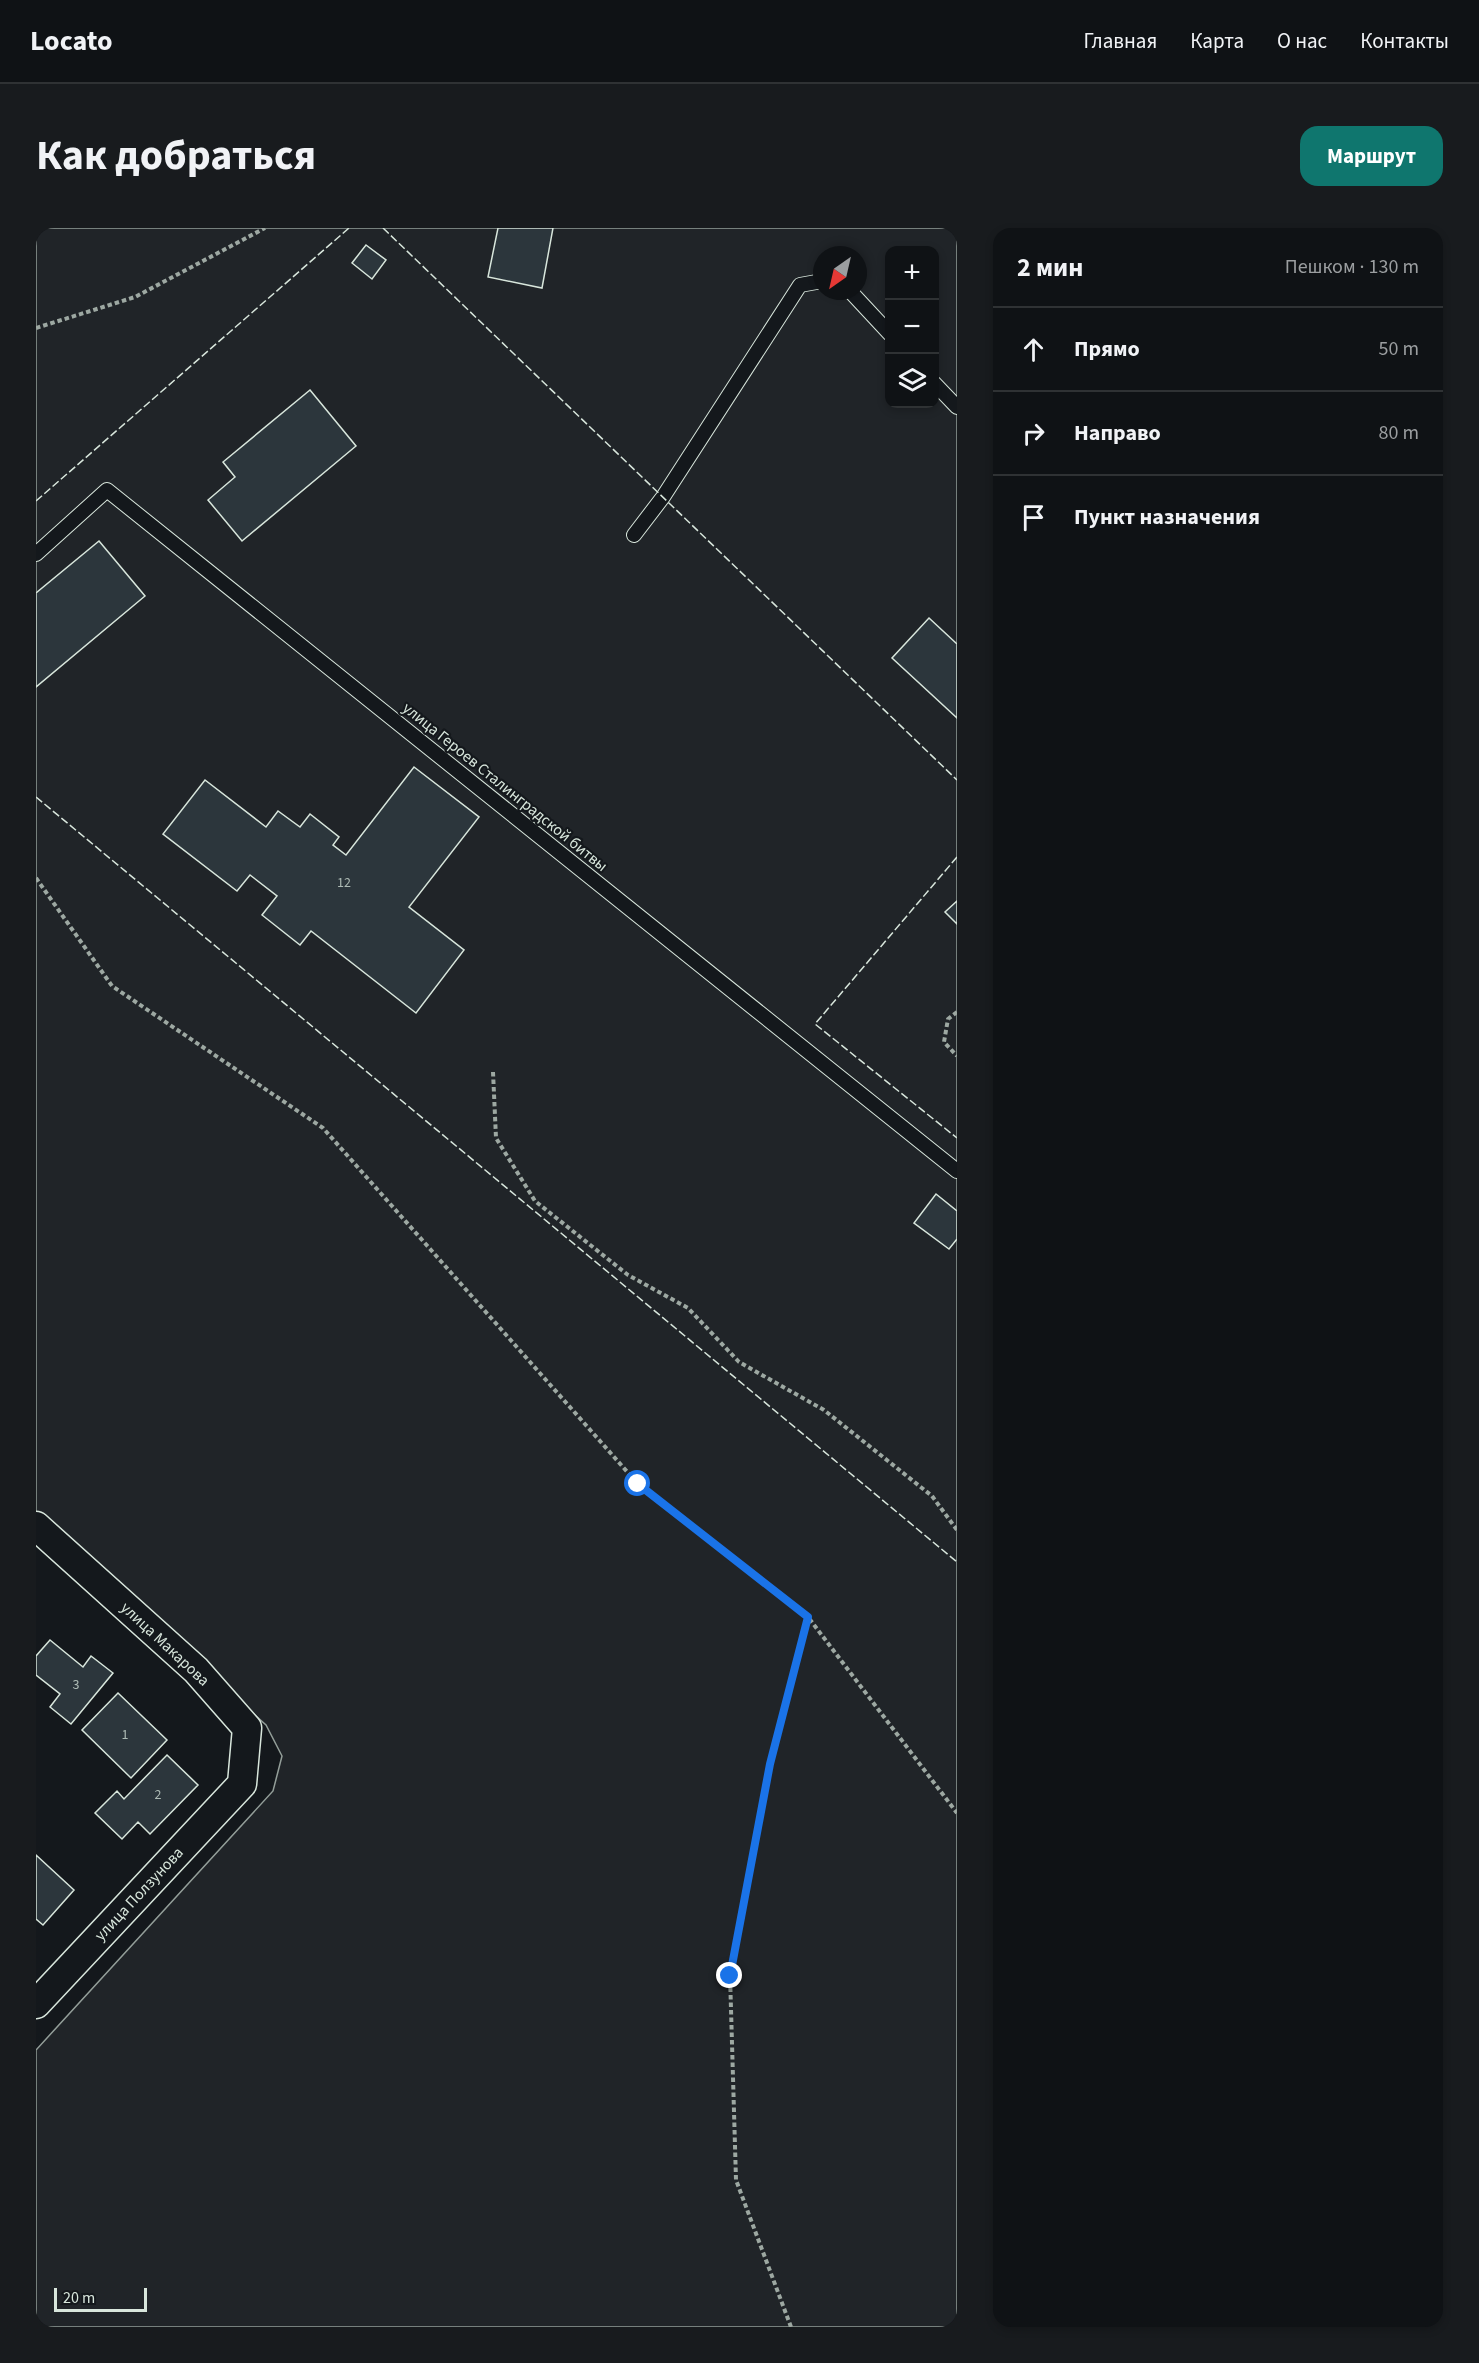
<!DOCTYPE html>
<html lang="ru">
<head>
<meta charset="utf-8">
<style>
	body { margin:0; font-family:"Source Sans 3",sans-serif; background:#181b1e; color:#f1f3f6 }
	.controls { position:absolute; right:18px; top:18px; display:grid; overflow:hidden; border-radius:12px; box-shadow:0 3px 9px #0003 }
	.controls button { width:54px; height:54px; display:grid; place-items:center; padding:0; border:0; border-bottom:2px solid #2f3234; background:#0f1215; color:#f1f3f6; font:30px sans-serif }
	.compass { position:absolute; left:777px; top:18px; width:54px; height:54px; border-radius:50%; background:#0f1215; box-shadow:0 3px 9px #0003; rotate:214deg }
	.scale { position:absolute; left:18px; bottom:15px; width:93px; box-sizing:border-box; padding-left:6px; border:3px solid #d8e6dc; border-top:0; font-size:16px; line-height:21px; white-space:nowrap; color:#d8e6dc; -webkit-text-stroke:4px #14181c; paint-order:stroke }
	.stop { position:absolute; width:18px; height:18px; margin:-14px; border:4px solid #1a73e8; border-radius:50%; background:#fff }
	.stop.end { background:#1a73e8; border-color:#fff; box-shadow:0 2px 6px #0008 }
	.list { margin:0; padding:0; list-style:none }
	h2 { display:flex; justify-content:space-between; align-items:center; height:78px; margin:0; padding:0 24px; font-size:26px }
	h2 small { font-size:20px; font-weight:400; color:#9b9ea0 }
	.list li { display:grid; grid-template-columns:39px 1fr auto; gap:18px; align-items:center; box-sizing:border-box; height:84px; padding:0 24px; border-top:2px solid #2f3234 }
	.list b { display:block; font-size:22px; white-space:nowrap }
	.list em { font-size:20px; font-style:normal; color:#9b9ea0 }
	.icon { flex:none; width:33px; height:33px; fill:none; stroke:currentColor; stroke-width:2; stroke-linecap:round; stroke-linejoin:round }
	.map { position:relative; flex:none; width:921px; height:2099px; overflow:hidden; border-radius:18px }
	header { display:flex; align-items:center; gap:36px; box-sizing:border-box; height:84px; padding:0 30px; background:#0f1215; border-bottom:2px solid #2f3234 }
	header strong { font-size:28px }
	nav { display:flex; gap:33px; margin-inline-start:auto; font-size:21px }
	.intro { display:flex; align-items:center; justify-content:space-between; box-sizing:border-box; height:144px; padding:0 36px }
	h1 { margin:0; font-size:42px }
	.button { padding:15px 27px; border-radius:18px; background:#0f766e; color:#fff; font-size:21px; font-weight:700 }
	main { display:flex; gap:36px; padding:0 36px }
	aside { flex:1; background:#0f1215; border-radius:18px; box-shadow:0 3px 9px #0003 }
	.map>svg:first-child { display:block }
</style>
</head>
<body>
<header>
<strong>Locato</strong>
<nav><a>Главная</a><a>Карта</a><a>О нас</a><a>Контакты</a></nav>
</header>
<div class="intro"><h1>Как добраться</h1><a class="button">Маршрут</a></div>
<main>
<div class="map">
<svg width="921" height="2099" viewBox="0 0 921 2099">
	<rect width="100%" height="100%" fill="#14181c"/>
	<path fill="#202428" stroke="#939e99" stroke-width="1.5" fill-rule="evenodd" d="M0,0H921V2099H0V1822L237,1563L246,1528L230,1497L0,1289ZM854,22H898V176H854ZM786,27H822V63H786Z"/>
	<path fill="#2c363c" stroke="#d8e6dc" stroke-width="1.5" d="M462,0H517L506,60L452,49Z
		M330,17L350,32L336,51L316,35Z
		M274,162L320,218L206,313L172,272L199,249L187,234Z
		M63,313L109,368L0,459V365Z
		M893,390L921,416V490L856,430Z
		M378,539L443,589L373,679L428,722L380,785L275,703L264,717L226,687L241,668L214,647L201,663L127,606L169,552L230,599L242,583L264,599L274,586L303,609L297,617L310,627Z
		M921,673V696L909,684Z
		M900,966L921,983V1011L913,1021L878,995Z
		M14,1412L47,1439L55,1428L77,1445L35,1496L14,1479L24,1466L0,1447V1428Z
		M82,1465L131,1512L95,1550L46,1502Z
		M131,1527L162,1557L114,1606L102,1594L86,1611L59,1585L81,1563L88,1571Z
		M0,1627L38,1662L7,1697L0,1691Z"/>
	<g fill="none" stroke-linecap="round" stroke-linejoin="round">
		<g stroke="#d8e6dc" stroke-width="16">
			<path id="service" d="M814,63L854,106
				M898,155L921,179
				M598,307L627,269L764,57L786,53
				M0,326L71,262L921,943"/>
		</g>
		<g stroke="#d8e6dc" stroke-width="31">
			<path id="minor" d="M0,1298L160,1442L211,1500L206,1556L0,1776"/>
		</g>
		<path stroke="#9da8a2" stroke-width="4" stroke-dasharray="4.5 3" stroke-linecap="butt" d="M0,100L99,69L229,0
			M0,650L76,758L287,900L602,1256L772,1389L921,1585
			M921,784L912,791L908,814L921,828
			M457,844L460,910L499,973L592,1047L652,1080L703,1134L788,1182L896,1268L921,1302
			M755,2099L700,1952L694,1747L734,1536L771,1390"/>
		<use href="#service" stroke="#14181c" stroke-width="14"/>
		<use href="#minor" stroke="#14181c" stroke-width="28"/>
		<path stroke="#d8e6dc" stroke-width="1.5" stroke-dasharray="8 3" stroke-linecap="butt" d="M347,0L921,552
			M0,273L313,0
			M0,569L921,1334
			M921,629L779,796L921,910"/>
	</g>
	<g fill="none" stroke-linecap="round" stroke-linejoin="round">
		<path stroke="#1a73e8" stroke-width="8" d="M602,1256L772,1389L734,1536L694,1748"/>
	</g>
	<g text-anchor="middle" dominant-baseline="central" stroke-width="4.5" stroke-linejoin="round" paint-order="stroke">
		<g font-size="14" fill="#adbab4">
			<text x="308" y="655">12</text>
			<text x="40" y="1457">3</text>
			<text x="89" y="1507">1</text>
			<text x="122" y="1567">2</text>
		</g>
		<g font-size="16" fill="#d8e6dc" stroke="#14181c">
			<text transform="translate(469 559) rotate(39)">улица Героев Сталинградской битвы</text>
			<text transform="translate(129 1416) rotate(43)">улица Макарова</text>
			<text transform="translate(103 1666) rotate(-47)">улица Ползунова</text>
		</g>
	</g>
</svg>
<div class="controls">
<button>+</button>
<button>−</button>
<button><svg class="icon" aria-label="layers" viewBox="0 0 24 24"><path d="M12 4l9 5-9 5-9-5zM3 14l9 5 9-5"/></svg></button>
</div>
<svg class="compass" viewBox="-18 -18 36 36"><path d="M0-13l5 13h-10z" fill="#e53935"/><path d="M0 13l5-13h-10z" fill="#9b9ea0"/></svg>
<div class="scale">20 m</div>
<div class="stop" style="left:602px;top:1256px"></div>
<div class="stop end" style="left:694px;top:1748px"></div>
</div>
<aside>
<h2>2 мин<small>Пешком · 130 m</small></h2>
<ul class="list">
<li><svg class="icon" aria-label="ahead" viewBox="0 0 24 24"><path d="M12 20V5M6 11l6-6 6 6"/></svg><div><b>Прямо</b></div><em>50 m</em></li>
<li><svg class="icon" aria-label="right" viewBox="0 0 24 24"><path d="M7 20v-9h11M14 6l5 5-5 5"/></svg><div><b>Направо</b></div><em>80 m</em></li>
<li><svg class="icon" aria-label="arrive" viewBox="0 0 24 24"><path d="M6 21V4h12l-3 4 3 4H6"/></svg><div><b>Пункт назначения</b></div></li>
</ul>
</aside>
</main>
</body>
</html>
